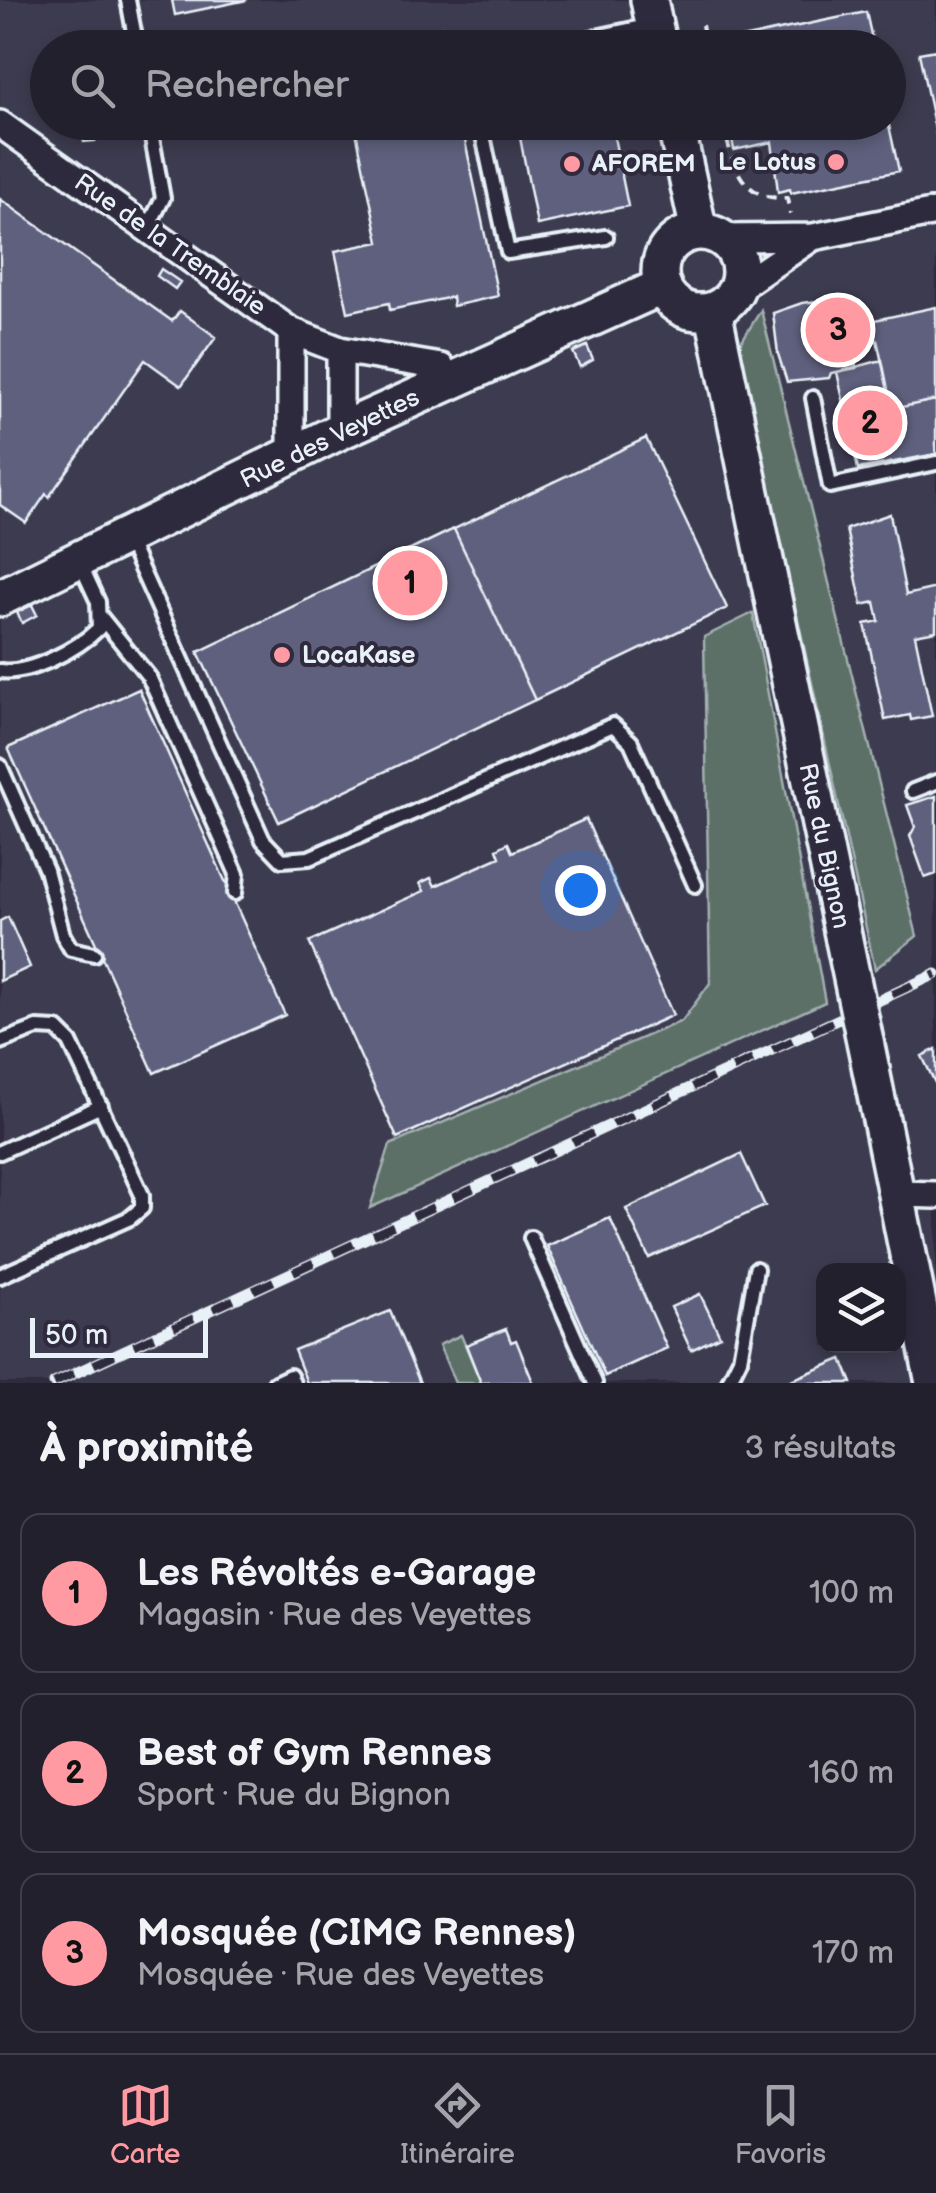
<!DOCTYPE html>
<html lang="fr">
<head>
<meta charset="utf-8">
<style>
	body { margin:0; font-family:"Balsamiq Sans",sans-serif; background:#2b2836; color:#f1f3f6 }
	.controls { position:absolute; right:30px; bottom:30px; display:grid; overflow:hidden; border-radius:20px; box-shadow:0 5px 15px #0003 }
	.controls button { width:90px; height:90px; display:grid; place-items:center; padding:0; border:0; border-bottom:2px solid #403e4a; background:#23202e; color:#f1f3f6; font:50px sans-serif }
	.scale { position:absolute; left:30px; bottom:25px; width:178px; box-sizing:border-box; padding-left:10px; border:5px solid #e8f1f8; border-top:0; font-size:28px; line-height:35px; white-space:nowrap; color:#e8f1f8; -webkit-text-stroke:8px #2f2a3d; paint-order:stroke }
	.you { position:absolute; left:580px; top:890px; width:35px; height:35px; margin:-25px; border:8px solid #fff; border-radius:50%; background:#1a73e8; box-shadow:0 0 0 15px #1a73e833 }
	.badge { display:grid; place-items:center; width:65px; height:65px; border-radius:50%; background:#ff9aa2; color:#111; font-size:32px; font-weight:700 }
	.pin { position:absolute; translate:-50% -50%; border:5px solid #fff; box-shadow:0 2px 10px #0006 }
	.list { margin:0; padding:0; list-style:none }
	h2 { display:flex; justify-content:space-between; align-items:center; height:130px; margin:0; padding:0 40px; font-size:42px }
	h2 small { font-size:32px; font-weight:400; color:#a3a3aa }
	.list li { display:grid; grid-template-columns:65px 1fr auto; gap:30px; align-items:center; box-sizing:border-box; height:160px; margin:0 20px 20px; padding:0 20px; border:2px solid #403e4a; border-radius:20px }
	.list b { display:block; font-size:38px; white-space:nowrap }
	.list p { margin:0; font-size:32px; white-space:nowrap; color:#a3a3aa }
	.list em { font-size:32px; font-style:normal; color:#a3a3aa }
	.icon { flex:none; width:55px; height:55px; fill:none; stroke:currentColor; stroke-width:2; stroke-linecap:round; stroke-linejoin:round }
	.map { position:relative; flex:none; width:936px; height:1383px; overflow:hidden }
	.search { position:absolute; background:#23202e; box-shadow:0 5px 15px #0003; left:30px; right:30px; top:30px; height:110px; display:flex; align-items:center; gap:25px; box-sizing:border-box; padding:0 35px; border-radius:55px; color:#a3a3aa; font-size:38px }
	.sheet { height:670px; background:#23202e }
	nav { display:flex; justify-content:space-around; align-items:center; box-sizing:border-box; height:140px; border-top:2px solid #403e4a; background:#23202e; font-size:28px; color:#a3a3aa }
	nav a { display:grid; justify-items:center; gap:5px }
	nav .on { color:#ff9aa2 }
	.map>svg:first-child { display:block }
</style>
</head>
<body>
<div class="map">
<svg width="936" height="1383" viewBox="0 0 936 1383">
	<rect width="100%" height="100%" fill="#2f2a3d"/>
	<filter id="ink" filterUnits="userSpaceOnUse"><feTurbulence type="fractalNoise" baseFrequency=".01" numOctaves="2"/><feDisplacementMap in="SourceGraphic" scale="20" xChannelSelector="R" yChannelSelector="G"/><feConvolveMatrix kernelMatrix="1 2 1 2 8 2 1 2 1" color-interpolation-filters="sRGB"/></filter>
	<g filter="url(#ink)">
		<path fill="#3d3a50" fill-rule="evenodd" d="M0,0H936V1383H0ZM48,48H888V122H48ZM824,1270H898V1346H824Z"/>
		<path fill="#5d6f67" stroke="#a2b0b0" stroke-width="2.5" d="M761,310L917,936L875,969L738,347Z
			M753,613L825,1002L370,1208L390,1145L682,1021L710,983L704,637Z
			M461,1335L481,1383H455L439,1345Z"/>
		<path fill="#5f607d" stroke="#e8f1f8" stroke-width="2.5" d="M172,0H247L175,15Z
			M866,12L874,48H713L712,44Z
			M441,27L445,48H344Z
			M936,50V134L919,53Z
			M888,121L899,171L791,193L790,189L778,192L772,142L734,150L729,122Z
			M354,122H461L498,296L453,306L452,297L390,310L389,303L348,312L335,251L379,242Z
			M517,122H611L628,206L537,225Z
			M91,123L95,141L84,142L81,125Z
			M0,199L172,321L180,311L216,337L181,386L145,360L49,497L46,494L26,523L0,505Z
			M161,269L180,282L175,289L157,276Z
			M843,298L845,310L856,308L875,320L936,307V400L892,409L877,340L853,345L856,368L831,373L829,378L787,382L778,354L773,313L802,303Z
			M587,346L593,360L580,367L573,352Z
			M882,360L892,409L936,400V454L858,469L837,372Z
			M646,438L727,608L535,700L454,529Z
			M890,514L906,595L936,588V631L915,635L932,716L911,720L910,715L885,720L865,624L879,621L875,602L862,605L846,529Z
			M454,529L535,700L279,822L198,652Z
			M32,605L37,615L22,623L17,612Z
			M139,689L285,1015L154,1073L8,748Z
			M936,796V874L925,878L910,836L915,827L907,805Z
			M586,819L673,1015L397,1138L309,942L424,891L420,883L431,878L435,886L500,857L497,849L508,843L512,852Z
			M8,917L30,967L0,981V921Z
			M936,1049V1085L922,1056Z
			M741,1154L765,1206L649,1258L626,1209Z
			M610,1218L667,1348L605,1376L547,1246Z
			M700,1294L720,1336L691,1350L671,1307Z
			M390,1311L420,1383H307L294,1350Z
			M506,1329L511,1342L516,1340L533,1382L481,1383L466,1345Z
			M842,1359L852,1383H784Z"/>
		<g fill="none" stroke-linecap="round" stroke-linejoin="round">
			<g stroke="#e8f1f8" stroke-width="20">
				<path id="lane" d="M128,0L137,48
					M544,48L652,25
					M480,122L508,252L606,237
					M147,229L163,198L149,122
					M813,398L830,486L936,463
					M128,540L263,840L282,860L309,858L613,725L631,742L695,885
					M100,616L149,677L237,874L235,893
					M0,671C30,675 78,649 99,628L98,602L79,561
					M0,766L46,870L63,935L71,949L94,954
					M913,791L936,782
					M0,1042L37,1028L57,1029L70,1042L142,1195V1208L130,1218L0,1276
					M0,1152L101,1106
					M531,1238L595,1383
					M275,1383L290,1376L293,1383
					M728,1383L740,1359L756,1269"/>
			</g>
			<g stroke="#e8f1f8" stroke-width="32">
				<path id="street" d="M0,124L291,331L340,350L441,367L448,381
					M722,238L813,237L936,212
					M737,289L813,237
					M291,331V455
					M340,431V350
					M898,1194L936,1195"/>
			</g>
			<g stroke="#e8f1f8" stroke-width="42">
				<path id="secondary" d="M649,0L659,48
					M675,122L699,231
					M660 272a40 40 0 1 1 80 0a40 40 0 1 1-80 0Z
					M713,310L844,940
					M0,598L340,431L663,286
					M871,1070L934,1383"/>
			</g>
			<path stroke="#e8f1f8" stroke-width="4" stroke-dasharray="10 8" stroke-linecap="butt" d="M702,25L706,48
				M723,122C732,161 738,200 787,198L790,214"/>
			<use href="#lane" stroke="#2f2a3d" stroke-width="12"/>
			<use href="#street" stroke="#2f2a3d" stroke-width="25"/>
			<use href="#secondary" stroke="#2f2a3d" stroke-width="35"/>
			<g stroke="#e8f1f8" stroke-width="11">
				<path id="rail" d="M54,1383L936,974"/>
			</g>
			<use href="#rail" stroke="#2f2a3d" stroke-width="8" stroke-dasharray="22" stroke-linecap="butt"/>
			<g stroke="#e8f1f8" stroke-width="42" stroke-linecap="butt">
				<path id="secondary-bridge" d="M844,940L871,1070"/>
			</g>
			<use href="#secondary-bridge" stroke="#2f2a3d" stroke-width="35"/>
		</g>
	</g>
	<g fill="#ff9aa2" stroke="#2f2a3d" stroke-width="4">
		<circle cx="836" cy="162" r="10"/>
		<circle cx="572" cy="164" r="10"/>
		<circle cx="282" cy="655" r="10"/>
	</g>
	<g text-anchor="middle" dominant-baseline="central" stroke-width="8" stroke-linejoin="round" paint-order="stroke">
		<g font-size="25" font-weight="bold" fill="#e8f1f8" stroke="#2f2a3d" text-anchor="start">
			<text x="816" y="162" text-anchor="end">Le Lotus</text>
			<text x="592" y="164">AFOREM</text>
			<text x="302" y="655">LocaKase</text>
		</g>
		<g font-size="25" fill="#e8f1f8" stroke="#2f2a3d">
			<text transform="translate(170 245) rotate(35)">Rue de la Tremblaie</text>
			<text transform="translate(330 439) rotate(-26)">Rue des Veyettes</text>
			<text transform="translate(824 846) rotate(78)">Rue du Bignon</text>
		</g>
	</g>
</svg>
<div class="controls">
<button><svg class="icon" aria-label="layers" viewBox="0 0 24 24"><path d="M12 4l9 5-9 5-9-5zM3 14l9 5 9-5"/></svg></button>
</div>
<div class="scale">50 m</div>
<div class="you"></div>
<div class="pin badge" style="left:410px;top:583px">1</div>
<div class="pin badge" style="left:870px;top:423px">2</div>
<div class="pin badge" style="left:838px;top:330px">3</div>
<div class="search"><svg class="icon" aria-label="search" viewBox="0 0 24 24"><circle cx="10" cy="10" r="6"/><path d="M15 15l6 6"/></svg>Rechercher</div>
</div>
<section class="sheet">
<h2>À proximité<small>3 résultats</small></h2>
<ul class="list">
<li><span class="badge">1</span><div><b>Les Révoltés e-Garage</b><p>Magasin · Rue des Veyettes</p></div><em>100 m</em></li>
<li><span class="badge">2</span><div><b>Best of Gym Rennes</b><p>Sport · Rue du Bignon</p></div><em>160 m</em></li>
<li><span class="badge">3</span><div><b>Mosquée (CIMG Rennes)</b><p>Mosquée · Rue des Veyettes</p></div><em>170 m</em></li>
</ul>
</section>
<nav>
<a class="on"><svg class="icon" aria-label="map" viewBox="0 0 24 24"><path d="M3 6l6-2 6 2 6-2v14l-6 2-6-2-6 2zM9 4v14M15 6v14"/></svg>Carte</a>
<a><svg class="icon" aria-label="directions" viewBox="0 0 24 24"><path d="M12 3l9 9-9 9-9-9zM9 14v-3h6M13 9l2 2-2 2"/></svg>Itinéraire</a>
<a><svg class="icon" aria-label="saved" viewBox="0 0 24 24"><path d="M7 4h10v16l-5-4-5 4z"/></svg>Favoris</a>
</nav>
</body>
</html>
